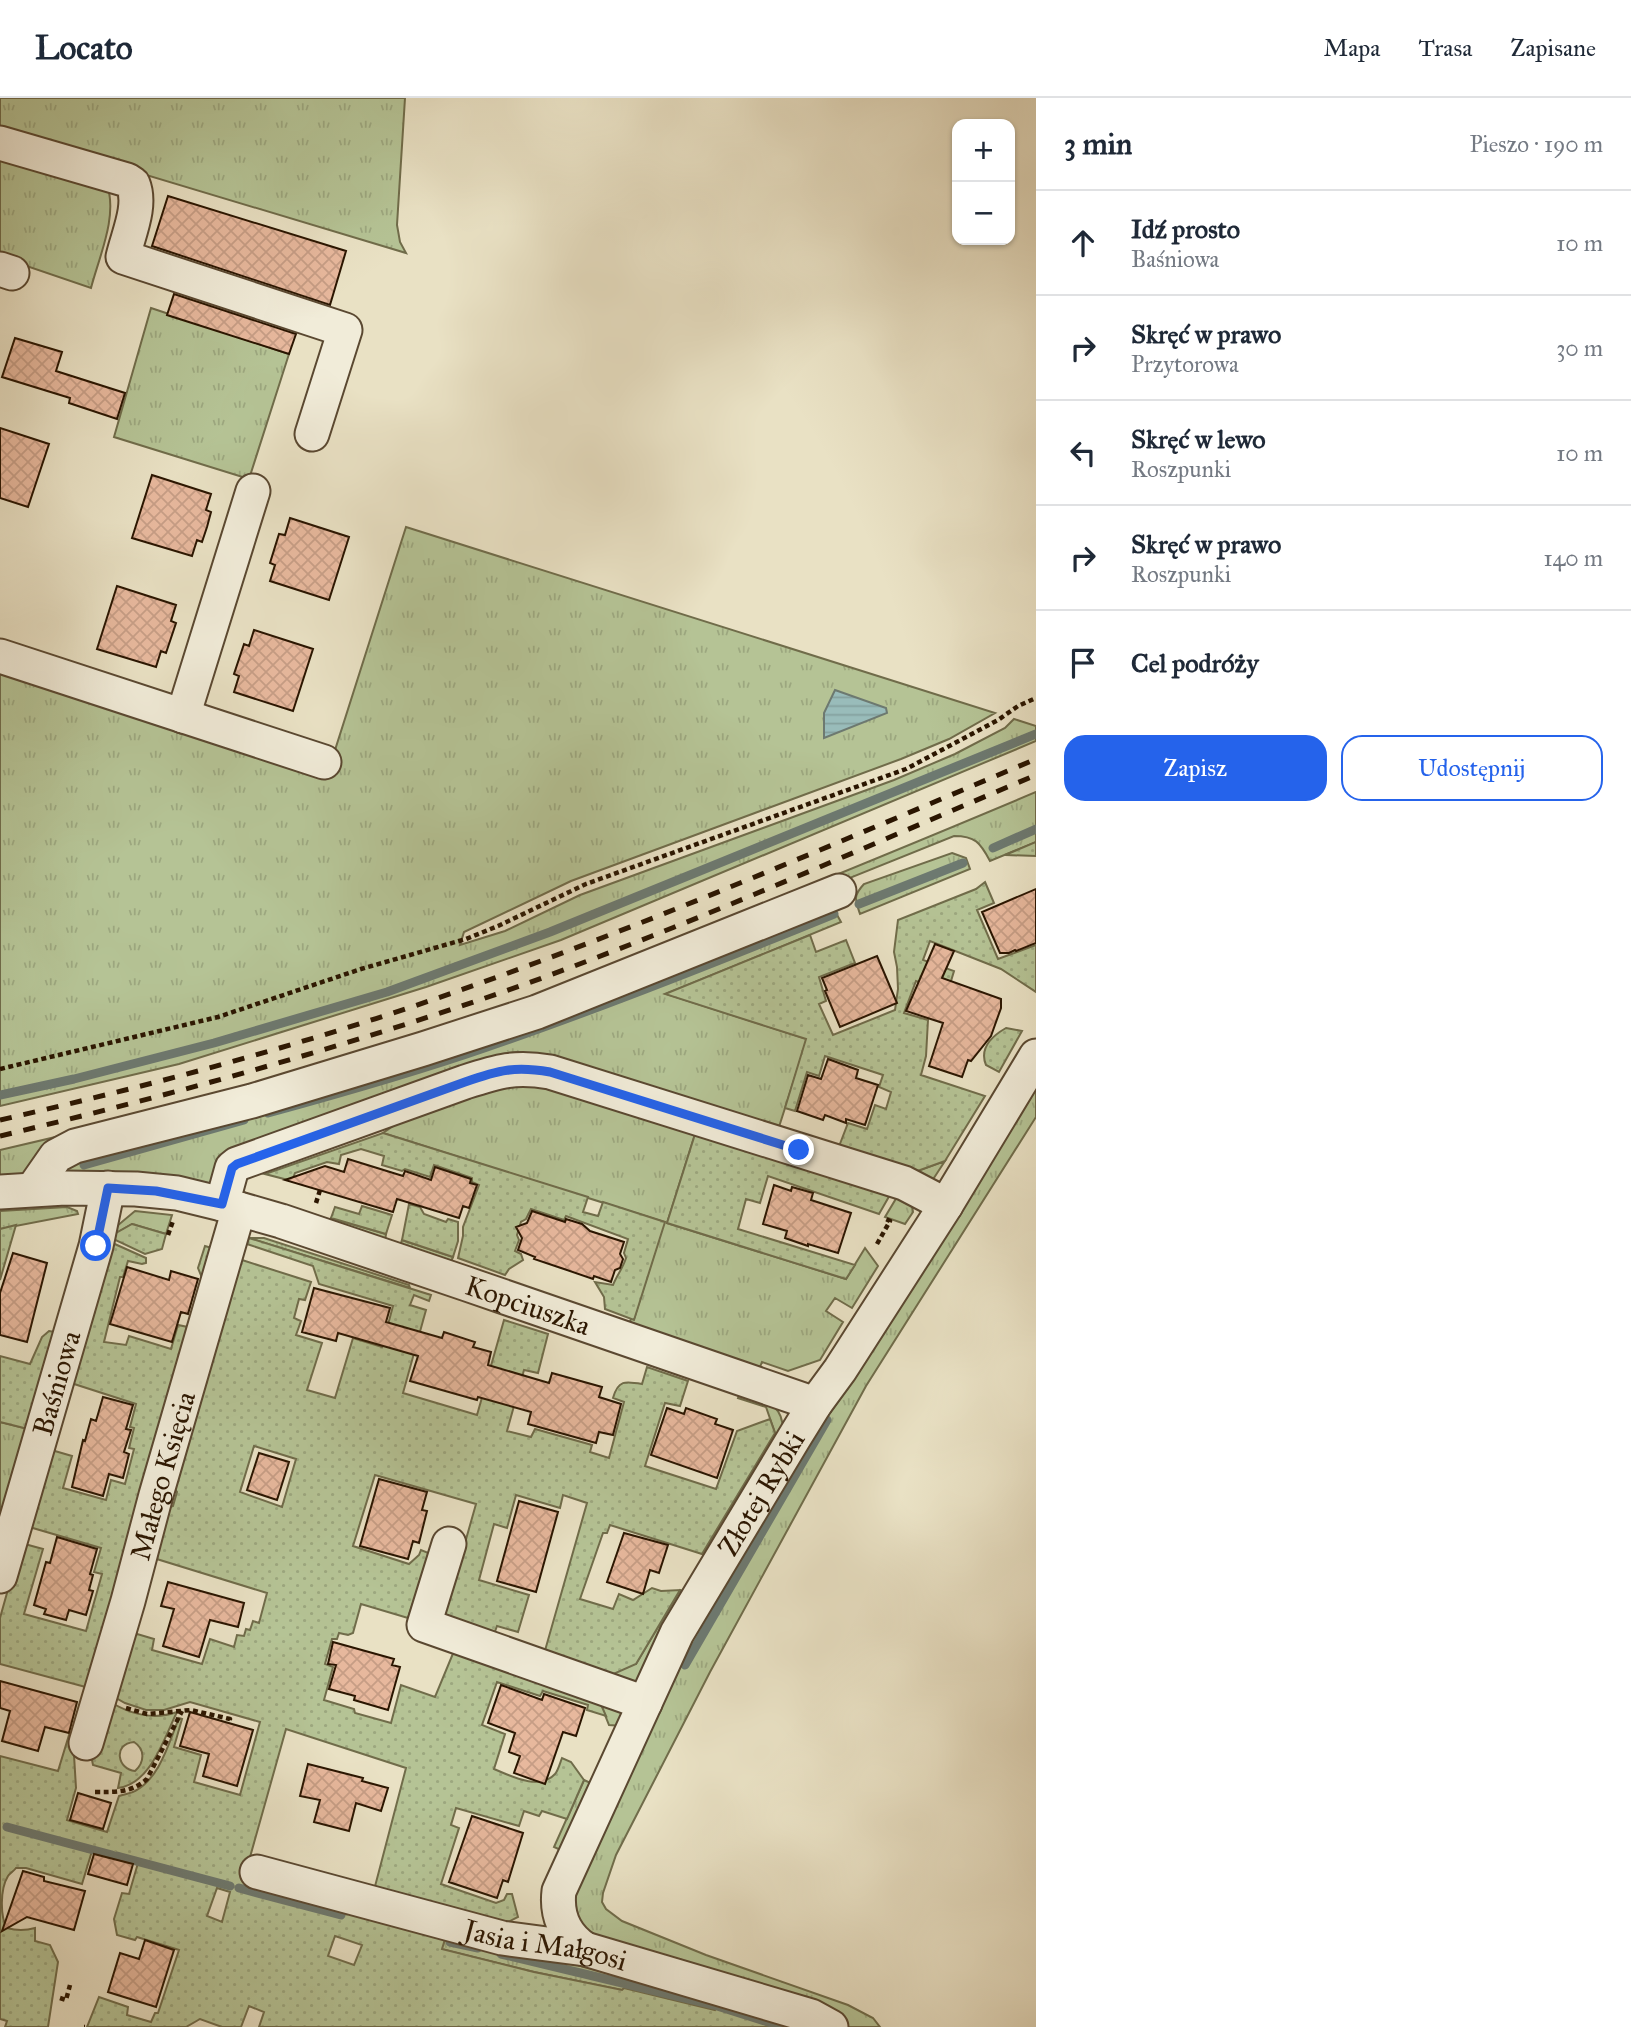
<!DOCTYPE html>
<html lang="pl">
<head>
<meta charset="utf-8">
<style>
	body { margin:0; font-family:"IM FELL Great Primer",serif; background:#f6f6f7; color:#1f2937 }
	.controls { position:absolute; right:21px; top:21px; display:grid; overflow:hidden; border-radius:14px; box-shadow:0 2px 5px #0004 }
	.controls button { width:63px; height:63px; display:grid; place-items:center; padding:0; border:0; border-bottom:2px solid #e0e1e3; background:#fff; color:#1f2937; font:35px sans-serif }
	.stop { position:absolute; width:21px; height:21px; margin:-16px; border:5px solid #2563eb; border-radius:50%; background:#fff }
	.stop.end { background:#2563eb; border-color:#fff; box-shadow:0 2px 7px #0008 }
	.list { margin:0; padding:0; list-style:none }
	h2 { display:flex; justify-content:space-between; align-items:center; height:91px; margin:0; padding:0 28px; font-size:30px }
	h2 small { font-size:23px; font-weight:400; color:#747a83 }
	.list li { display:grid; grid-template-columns:46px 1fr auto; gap:21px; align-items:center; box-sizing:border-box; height:105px; padding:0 28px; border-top:2px solid #e0e1e3 }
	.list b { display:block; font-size:26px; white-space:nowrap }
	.list p { margin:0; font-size:23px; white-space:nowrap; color:#747a83 }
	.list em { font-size:23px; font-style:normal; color:#747a83 }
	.actions { display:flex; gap:14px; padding:21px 28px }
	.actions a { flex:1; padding:16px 0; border:2px solid #2563eb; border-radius:21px; text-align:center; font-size:24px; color:#2563eb }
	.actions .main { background:#2563eb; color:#fff }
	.icon { flex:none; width:38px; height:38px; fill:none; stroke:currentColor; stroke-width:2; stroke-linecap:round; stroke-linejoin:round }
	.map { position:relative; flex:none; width:1036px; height:1929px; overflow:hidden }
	header { display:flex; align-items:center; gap:42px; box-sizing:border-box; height:98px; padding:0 35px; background:#fff; border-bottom:2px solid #e0e1e3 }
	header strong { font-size:33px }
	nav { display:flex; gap:38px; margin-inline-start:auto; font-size:24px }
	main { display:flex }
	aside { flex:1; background:#fff }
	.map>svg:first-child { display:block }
</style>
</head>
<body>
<header>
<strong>Locato</strong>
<nav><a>Mapa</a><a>Trasa</a><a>Zapisane</a></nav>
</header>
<main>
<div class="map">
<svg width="1036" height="1929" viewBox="0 0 1036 1929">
	<defs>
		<pattern id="grass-tufts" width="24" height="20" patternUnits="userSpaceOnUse" patternTransform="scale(1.75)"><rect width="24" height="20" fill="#b5c395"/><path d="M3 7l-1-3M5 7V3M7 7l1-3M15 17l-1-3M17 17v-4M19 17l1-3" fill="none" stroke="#9ca77f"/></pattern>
		<pattern id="garden-dots" width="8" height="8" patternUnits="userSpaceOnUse" patternTransform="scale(1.75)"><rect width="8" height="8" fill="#b5c395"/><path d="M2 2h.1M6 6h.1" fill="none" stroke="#9ca77f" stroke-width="1.8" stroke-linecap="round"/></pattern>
		<pattern id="water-rules" width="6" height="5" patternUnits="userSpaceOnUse" patternTransform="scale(1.75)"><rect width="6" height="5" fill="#99bcba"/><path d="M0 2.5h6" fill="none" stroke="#84a19e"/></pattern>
		<pattern id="building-cross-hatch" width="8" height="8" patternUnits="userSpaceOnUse" patternTransform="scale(1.75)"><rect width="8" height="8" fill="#e7b89d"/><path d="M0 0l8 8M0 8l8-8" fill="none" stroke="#c69d85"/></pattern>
	</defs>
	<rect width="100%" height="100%" fill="#e9e1c4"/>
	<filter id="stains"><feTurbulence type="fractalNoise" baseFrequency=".00286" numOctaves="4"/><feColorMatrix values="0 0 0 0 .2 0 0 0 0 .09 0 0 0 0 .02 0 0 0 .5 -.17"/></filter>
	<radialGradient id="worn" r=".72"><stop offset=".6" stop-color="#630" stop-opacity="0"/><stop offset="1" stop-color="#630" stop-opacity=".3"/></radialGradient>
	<path fill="url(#grass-tufts)" stroke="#706c4a" stroke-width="2" d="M0,0H405L397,127L400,144L406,155L0,33Z
		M0,52L107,87C118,118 99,159 91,190L0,159Z
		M151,210L289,256L249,381L114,339Z
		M406,429L995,615L949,641L901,661L571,783L464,834L460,847L505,833L580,797L894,682L955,656L1005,630L1014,621L1036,628V643L561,842L426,889L179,966L0,1008V571L335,652Z
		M1036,694V744L990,763C980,744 975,738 954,738L519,913L30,1077L0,1080V1052C163,1015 325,971 483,916C549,893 614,866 679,840C798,793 917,744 1036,694Z
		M952,755L966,760L970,771L860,816C855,801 853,798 864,786Z
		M823,807L836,815L841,824L666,896L807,941L778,1032L537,957L518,954L508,955L420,991L212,1087L54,1076L62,1063Z
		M552,985L696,1033L667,1125L846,1181L865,1150L878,1168L852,1210L835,1200L826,1213L843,1224L820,1262L788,1273L762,1264L758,1274L628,1229L631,1221H634L664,1124L383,1035L415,1013L491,991Z
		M1036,991V1019L866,1288L710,1574L616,1757L603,1795L602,1804L606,1811L622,1823L706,1857L848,1907L873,1920L880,1929H843L595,1844L572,1814L574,1783L685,1542L825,1318L830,1315L855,1280L918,1181Z
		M945,1063L930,1086L912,1075Z
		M900,1094L912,1107L913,1114L905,1126L885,1119Z
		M67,1109L77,1113L78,1116L0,1131V1113Z
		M135,1113L172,1117L166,1136L132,1126L109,1139L111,1133Z
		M331,1120L386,1136L385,1143L326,1127Z
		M249,1140H264L409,1187L410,1190Z
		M402,1142L453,1159L449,1168L400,1148Z
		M741,1292C763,1302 784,1305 783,1334L709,1460L702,1456L775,1335L766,1309L738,1300Z
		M0,1324L32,1332L0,1440Z
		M680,1492L687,1496L637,1584L628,1586L542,1555L636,1566Z
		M599,1602L618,1609L625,1622L622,1628L609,1627Z
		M584,1682L595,1687L565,1754L554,1749Z
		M446,1838L562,1857L809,1929H774L717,1909L716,1912L625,1890L622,1892L534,1874L441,1851Z"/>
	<path fill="url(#garden-dots)" stroke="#706c4a" stroke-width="2" fill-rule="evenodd" d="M1036,744V758L1005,757Z
		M985,784L994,805L977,812L998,861L1036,847V894L1001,871L930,843L923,862L954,873L948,893L916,883L904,915L928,922L926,958L921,977L985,998L945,1063L912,1075L838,1051L848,1025L867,1031L875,1007L886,1011L891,994L879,989L883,977L825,958L819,978L807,974L795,1013L785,1010L806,941L665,896L810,837L816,854L846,842L855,865L819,879L826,903L819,906L833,937L895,912L898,891L897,869L894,854L898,822L976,791Z
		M1006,930L1022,933L999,974L986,967C979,950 992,938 1006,930Z
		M696,1033L891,1095L879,1116L768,1078L760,1105L746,1101L738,1131L855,1167L846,1181L667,1125Z
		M383,1035L588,1099L583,1114L598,1118L603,1104L665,1124L634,1222L605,1211L604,1199L595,1184L613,1187C617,1177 623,1170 626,1160L624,1155L628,1141L566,1118L564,1122L531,1111L526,1121L521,1124L517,1137L519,1142L515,1153L521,1156L523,1162L509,1171L505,1177L458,1160L463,1138V1129L479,1087L472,1084V1080L434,1067L430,1079L405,1071L402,1073L382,1067L384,1058L361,1051L341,1057L339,1066L327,1064L295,1075L292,1083L265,1076Z
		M409,1106L420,1109L424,1116L446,1124L448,1121L458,1124V1143L453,1159L402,1142Z
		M362,1108L392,1117L386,1136L331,1120L335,1109L359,1116Z
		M132,1126L166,1136L162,1151L145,1156L109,1139Z
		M16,1127L0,1182V1131Z
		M249,1140L431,1197L429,1203L414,1197L410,1207L426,1212L403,1295L477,1317L504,1222L548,1236L538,1275L524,1272L507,1333L531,1339L535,1331L592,1347L590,1354L609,1360L624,1304L613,1300C618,1282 625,1283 642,1286L647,1269L688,1283L680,1308L665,1305L645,1368L716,1391L737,1333L770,1321L775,1335L702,1456L610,1427L607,1435H603L580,1501L613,1511L619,1496L633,1502L652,1490L661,1493L680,1492L636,1566L609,1578L544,1556L587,1405L563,1397L560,1410L516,1397L507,1430L494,1426L479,1482L529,1497L518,1534L497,1528L493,1539L444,1519L476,1406L375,1377L353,1448L409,1466L419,1457L421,1452L431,1456L418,1503L414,1502L408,1520L361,1506L353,1535L348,1537L339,1535L337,1541H332L325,1566L333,1569L324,1602L354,1611L355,1615L391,1625L401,1587L435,1599L454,1553L599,1602L606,1618L587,1612L588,1607L543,1593L540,1598L497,1584L482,1627L505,1636L494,1671C511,1678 539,1693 555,1676C558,1673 560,1665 562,1660L571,1664L584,1682L567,1721L542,1713L539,1718L524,1713L519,1728L456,1710L451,1727L459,1730L441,1786L496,1805L504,1802L507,1796H512L518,1819L494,1831L373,1796L406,1670L286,1631L243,1784L446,1838L442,1851L534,1874L622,1892L624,1890L715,1912L717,1909L774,1929H259L264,1914L249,1908L241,1929H222L200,1921L186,1929H87L99,1899L128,1909L127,1917L151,1924L155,1915H158L179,1852L137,1839L135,1842L117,1837L114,1821L122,1795L129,1796L138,1765L92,1753L82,1786L26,1770H16C14,1773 10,1775 8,1778C0,1791 0,1819 7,1830C17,1833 25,1833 35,1830V1843L50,1847L58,1864L48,1929H5L7,1923L0,1921V1658L58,1673L69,1637L79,1640L74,1657L76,1690L67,1722L107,1734L119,1698C124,1696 130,1696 135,1693C160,1680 169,1644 179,1620L182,1621L174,1649L201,1657L194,1684L240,1697L260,1624L190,1604L164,1612H146L125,1605L109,1596L127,1533L154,1541L152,1552L202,1566L210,1541L234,1549L237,1537L244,1538L246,1531L250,1532L253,1523L259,1525L267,1495L147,1458L160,1413L173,1408L177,1394L169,1383L229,1181L242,1162L311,1184L305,1202L299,1201L294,1220L301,1223L296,1237L322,1245L307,1292L335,1300L353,1240L382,1249L393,1208L319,1186L313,1168L247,1146ZM254,1348L296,1361L282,1409L240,1394ZM217,1790L230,1794L222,1824L207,1818ZM335,1838L362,1847L354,1867L328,1858Z
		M108,1143L146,1160V1165L142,1166L128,1163L123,1179H120L104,1244L126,1247L129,1238L171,1251L178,1227L188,1229L202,1180L198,1170L205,1148L215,1151L93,1591L0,1566V1520L21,1445L43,1451L24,1516L86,1533L102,1476L94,1474L101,1450L26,1428L48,1351L72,1358L63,1390L106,1402L111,1382L125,1386L134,1351L129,1350L134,1330L130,1329L136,1306L68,1284Z
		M49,1233L60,1235L32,1332L0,1324V1258L30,1266L42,1239Z
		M107,1602C129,1616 152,1623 177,1614C164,1640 151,1686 118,1690L121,1675L93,1667L91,1657ZM134,1644C145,1651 145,1664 135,1673C118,1672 112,1646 134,1644Z"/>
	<path fill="url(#water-rules)" stroke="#6d7970" stroke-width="2" d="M835,592L886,610L887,615L824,640V615Z"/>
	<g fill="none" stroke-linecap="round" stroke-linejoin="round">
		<path stroke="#6d7970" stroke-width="9" d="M993,750L1036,731
			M859,806L963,765
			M0,997L74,981L214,945L387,894L550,834L1036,636
			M268,1015C341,995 415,974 487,949C604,909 719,863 834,816
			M84,1067L244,1022
			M685,1567L827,1322
			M7,1729L112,1757
			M117,1758L230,1788
			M239,1790L341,1817
			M450,1844L478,1850
			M501,1856L714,1907L784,1929"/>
	</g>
	<path fill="url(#building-cross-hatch)" stroke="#2a1500" stroke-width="2" d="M168,98L346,153L330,207L152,148Z
		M174,196L296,236L289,256L167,217Z
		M15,240L62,254L56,273L125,295L117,321L69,305L70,300L2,279Z
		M0,330L49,346L28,409L0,400Z
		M152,377L211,396L206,412L211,414L207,429L202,444L197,442L192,458L132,440Z
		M290,420L349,439L329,502L270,483L275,467L270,465L279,436L285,437Z
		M117,488L176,507L171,523L176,525L166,555L161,553L156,569L97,551Z
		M254,532L313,551L293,613L234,594L239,578L234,576L244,546L249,548Z
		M1036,791V845L1016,853L1015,852L1009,855H1000L982,814Z
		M935,846L954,853L942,880L1001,901V910L991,938L971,963L968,962L962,979L929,968L943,925L906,913Z
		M877,858L897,905L840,929L825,893L827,892L822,880Z
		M828,961L858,972L856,980L878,987L865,1027L846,1021V1025L825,1017L823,1022L797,1013L808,977L821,981Z
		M348,1061L403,1078L405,1073L431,1082L435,1069L471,1081L470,1085L477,1087L469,1110L463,1108L459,1120L397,1101L393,1114L285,1082L325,1068L344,1074Z
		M774,1087L791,1093L792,1089L813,1095L811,1102L851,1115L838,1155L808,1146V1148L785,1140L787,1133L763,1126Z
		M532,1113L565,1124L566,1121L582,1126L590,1133L624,1144L620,1156L623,1161L620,1170L615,1172L611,1184L594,1178L593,1181L564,1171L534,1161L535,1159L518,1152L522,1140L516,1129L527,1125Z
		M13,1155L47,1165L27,1244L0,1237V1195Z
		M127,1169L169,1182L171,1173L198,1181L188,1216L181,1214L172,1244L110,1226Z
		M314,1190L390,1210L386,1224L442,1240L444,1234L475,1244L473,1249L491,1254L488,1267L549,1285L552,1275L602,1289L599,1299L621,1306L613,1337L599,1334L596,1345L528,1326L531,1314L478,1299L477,1302L410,1283L418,1258L338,1235L336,1243L302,1234Z
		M103,1299L133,1307L126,1331L131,1332L124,1354L129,1356L123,1380L109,1376L103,1398L72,1389L83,1342L85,1343L91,1321L96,1323Z
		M667,1310L684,1316L686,1310L717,1321L715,1326L733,1332L717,1380L651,1357Z
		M259,1355L289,1364L277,1402L247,1392Z
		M379,1381L427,1394L422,1412L427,1413L419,1445L413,1443L408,1461L360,1448Z
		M519,1403L558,1414L536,1494L497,1483Z
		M624,1435L668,1447L659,1475L650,1472L643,1496L607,1484Z
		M57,1439L97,1451L90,1476L93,1477L89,1492L93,1493L86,1517L69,1512L66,1522L44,1516L46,1511L34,1507L46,1464L50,1465Z
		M168,1484L244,1505L238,1529L210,1522L199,1559L163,1548L174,1511L161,1508Z
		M333,1544L394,1561L392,1567L400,1569L388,1612L354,1602L355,1598L329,1591L336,1567L328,1566Z
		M0,1583L77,1604L69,1635L45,1629L38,1653L2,1643L10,1613L0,1610Z
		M501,1587L542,1602L544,1596L585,1610L576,1638L563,1634L545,1686L514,1675L520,1658L509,1654L515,1635L488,1625Z
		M190,1614L253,1632L237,1688L203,1678L209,1656L180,1648Z
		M308,1666L363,1680L362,1683L388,1690L381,1713L356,1705L349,1733L314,1724L320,1702L300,1698Z
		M78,1695L111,1705L103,1731L70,1722Z
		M472,1718L523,1735L508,1784L503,1782L497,1800L449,1784Z
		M94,1756L133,1766L127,1787L88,1776Z
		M23,1773L44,1779V1783L85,1793L74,1832L27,1819L2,1833Z
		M145,1842L174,1852L156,1909L108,1894L120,1855L139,1861Z"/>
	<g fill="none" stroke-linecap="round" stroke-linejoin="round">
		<g stroke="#5a4831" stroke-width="37">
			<g id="minor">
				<path d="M0,45L127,82L133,86C142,108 128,137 123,159L345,232L312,336"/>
				<path d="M0,171L12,175"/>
				<path d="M0,558L324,664"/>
				<path d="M183,618L253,393"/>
				<path d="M33,1091L56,1058L75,1048L252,1003L423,951L537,914L839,793"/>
				<path id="s1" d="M0,1094L65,1090L136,1091L177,1095L222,1106L281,1123L467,1186L815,1306"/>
				<path d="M222,1106L232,1070L237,1066L465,984C499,973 515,968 550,974L904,1085L946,1107"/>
				<path d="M449,1446L424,1527L645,1605"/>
				<path id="s2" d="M0,1478L96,1148L108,1090"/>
				<path id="s3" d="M86,1645L128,1503L156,1397L239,1111"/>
				<path id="s4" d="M257,1774L502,1840L585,1851L811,1918L831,1929"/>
				<path id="s5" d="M585,1851C565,1838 556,1817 559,1793L677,1535L794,1340L815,1306L840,1272L946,1107L1036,958"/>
			</g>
		</g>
		<path stroke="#2a1500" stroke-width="4.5" stroke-dasharray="5 3.5" stroke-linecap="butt" d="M0,971L218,919L361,871L466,841L498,828L586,786L906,671L998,622L1018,608L1036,600
			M316,1105L320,1092
			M168,1137L173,1123
			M877,1146L890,1123L884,1120
			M126,1610L147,1616L191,1612L230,1621L229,1625
			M95,1694C116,1694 131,1695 147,1681L182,1613
			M60,1900L66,1902L70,1887
			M84,1929H85"/>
		<use href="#minor" stroke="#f1ecd9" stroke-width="33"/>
		<path stroke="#2a1500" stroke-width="5" stroke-dasharray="12 12" stroke-linecap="butt" d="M0,1022C176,982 350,934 519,871C694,807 865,733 1036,661
			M0,1038C176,996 349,948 520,888C695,825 865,749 1036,677"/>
	</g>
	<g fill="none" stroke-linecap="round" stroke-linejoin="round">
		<path stroke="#2563eb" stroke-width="9" d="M96,1148L108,1090L156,1093L222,1106L232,1070L237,1066L465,984C499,972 515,968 550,974L799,1052"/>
	</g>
	<g text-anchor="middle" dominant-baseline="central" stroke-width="6" stroke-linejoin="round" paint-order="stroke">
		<g font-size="28" fill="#2a1500" stroke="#f1ecd9">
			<text stroke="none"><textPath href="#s1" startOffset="546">Kopciuszka</textPath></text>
			<text stroke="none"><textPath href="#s2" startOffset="201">Baśniowa</textPath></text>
			<text stroke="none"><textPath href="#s3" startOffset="278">Małego Księcia</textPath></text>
			<text stroke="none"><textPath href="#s5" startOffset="514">Złotej Rybki</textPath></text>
			<text stroke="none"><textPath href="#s4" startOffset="298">Jasia i Małgosi</textPath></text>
		</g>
	</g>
	<rect width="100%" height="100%" filter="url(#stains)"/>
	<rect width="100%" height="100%" fill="url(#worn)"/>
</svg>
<div class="controls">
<button>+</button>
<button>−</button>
</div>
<div class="stop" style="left:96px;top:1148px"></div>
<div class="stop end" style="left:799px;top:1052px"></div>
</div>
<aside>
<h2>3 min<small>Pieszo · 190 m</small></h2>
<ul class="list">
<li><svg class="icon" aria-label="ahead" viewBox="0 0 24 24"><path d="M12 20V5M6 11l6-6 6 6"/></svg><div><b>Idź prosto</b><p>Baśniowa</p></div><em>10 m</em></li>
<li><svg class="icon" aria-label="right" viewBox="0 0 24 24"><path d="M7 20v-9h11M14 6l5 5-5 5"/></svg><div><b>Skręć w prawo</b><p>Przytorowa</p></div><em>30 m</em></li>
<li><svg class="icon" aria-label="left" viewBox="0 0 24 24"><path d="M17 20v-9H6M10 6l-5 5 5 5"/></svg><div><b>Skręć w lewo</b><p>Roszpunki</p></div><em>10 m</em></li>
<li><svg class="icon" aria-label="right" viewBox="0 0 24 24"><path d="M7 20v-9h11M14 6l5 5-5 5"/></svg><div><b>Skręć w prawo</b><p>Roszpunki</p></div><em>140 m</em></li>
<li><svg class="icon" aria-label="arrive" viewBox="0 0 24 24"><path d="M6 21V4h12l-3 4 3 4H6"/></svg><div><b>Cel podróży</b></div></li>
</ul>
<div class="actions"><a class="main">Zapisz</a><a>Udostępnij</a></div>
</aside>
</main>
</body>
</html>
